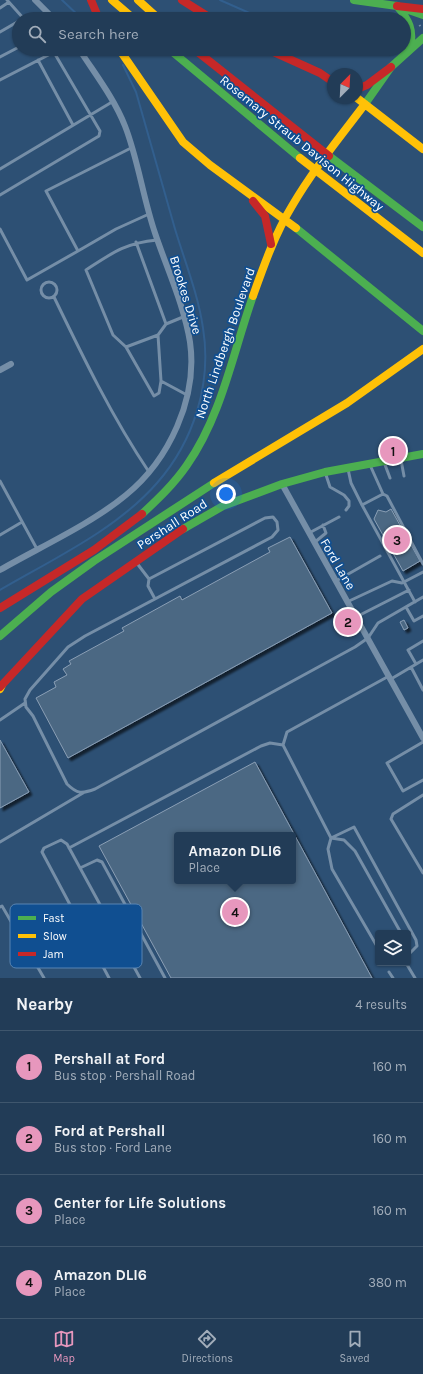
<!DOCTYPE html>
<html lang="en">
<head>
<meta charset="utf-8">
<style>
	body { margin:0; font-family:Karla,sans-serif; background:#2a435d; color:#f1f3f6 }
	.controls { position:absolute; right:12px; bottom:12px; display:grid; overflow:hidden; border-radius:4px; box-shadow:0 1px 3px #0004 }
	.controls button { width:36px; height:36px; display:grid; place-items:center; padding:0; border:0; border-bottom:1px solid #3f566d; background:#223c57; color:#f1f3f6; font:20px sans-serif }
	.compass { position:absolute; left:327px; top:68px; width:36px; height:36px; border-radius:50%; background:#223c57; box-shadow:0 1px 3px #0004; rotate:24deg }
	.you { position:absolute; left:226px; top:494px; width:14px; height:14px; margin:-10px; border:3px solid #fff; border-radius:50%; background:#1a73e8; box-shadow:0 0 0 6px #1a73e833 }
	.badge { display:grid; place-items:center; width:26px; height:26px; border-radius:50%; background:#e797bd; color:#111; font-size:13px; font-weight:700 }
	.pin { position:absolute; translate:-50% -50%; border:2px solid #fff; box-shadow:0 1px 4px #0006 }
	.popup { position:absolute; left:174px; top:832px; width:122px; height:52px; box-sizing:border-box; display:grid; place-content:center; border-radius:4px; background:#223c57; filter:drop-shadow(0 1px 3px #0005); font-size:13px; white-space:nowrap; color:#a2adba }
	.popup b { font-size:15px; color:#f1f3f6 }
	.popup::after { content:''; position:absolute; left:50%; top:100%; margin-left:-8px; border:8px solid transparent; border-top-color:#223c57 }
	.list { margin:0; padding:0; list-style:none }
	h2 { display:flex; justify-content:space-between; align-items:center; height:52px; margin:0; padding:0 16px; font-size:17px }
	h2 small { font-size:13px; font-weight:400; color:#a2adba }
	.list li { display:grid; grid-template-columns:26px 1fr auto; gap:12px; align-items:center; box-sizing:border-box; height:72px; padding:0 16px; border-top:1px solid #3f566d }
	.list b { display:block; font-size:15px; white-space:nowrap }
	.list p { margin:0; font-size:13px; white-space:nowrap; color:#a2adba }
	.list em { font-size:13px; font-style:normal; color:#a2adba }
	.icon { flex:none; width:22px; height:22px; fill:none; stroke:currentColor; stroke-width:2; stroke-linecap:round; stroke-linejoin:round }
	.map { position:relative; flex:none; width:423px; height:978px; overflow:hidden }
	.search { position:absolute; background:#223c57; box-shadow:0 1px 3px #0004; left:12px; right:12px; top:12px; height:44px; display:flex; align-items:center; gap:10px; box-sizing:border-box; padding:0 14px; border-radius:22px; color:#a2adba; font-size:15px }
	.sheet { height:340px; background:#223c57 }
	nav { display:flex; justify-content:space-around; align-items:center; box-sizing:border-box; height:56px; border-top:1px solid #3f566d; background:#223c57; font-size:11px; color:#a2adba }
	nav a { display:grid; justify-items:center; gap:2px }
	nav .on { color:#e797bd }
	.map>svg:first-child { display:block }
</style>
</head>
<body>
<div class="map">
<svg width="423" height="978" viewBox="0 0 423 978">
	<defs>
		<filter id="shadow"><feDropShadow dx="3" dy="3" stdDeviation="1" flood-color="#0009"/></filter>
	</defs>
	<rect width="100%" height="100%" fill="#2d5074"/>
	<g fill="none" stroke-linecap="round" stroke-linejoin="round">
		<path stroke="#325f8e" stroke-width="2" d="M62,0L82,19
			M220,0L263,19
			M112,49L116,53
			M0,590C53,559 116,530 157,483C194,441 212,383 203,328C198,294 185,262 175,229C162,183 149,138 136,92L123,65"/>
	</g>
	<path fill="#4b6783" stroke="#8a9fb5" fill-rule="evenodd" filter="url(#shadow)" d="M391,509L420,561L403,571L374,519L378,510L386,512Z
		M290,537L332,613L68,758L36,698L56,687L54,682L67,675L63,669L71,664L69,661L124,631L122,628L180,596L182,600L270,552L268,548Z
		M404,620L408,628L404,630L400,622Z
		M0,740L29,792L0,808Z
		M255,762L372,978H171L99,846ZM177,835H293V881H177Z"/>
	<g fill="none" stroke-linecap="round" stroke-linejoin="round">
		<path stroke="#758ea7" stroke-width="1.5" stroke-dasharray="2 3" stroke-linecap="butt" d="M419,26L423,24"/>
		<path stroke="#758ea7" stroke-width="3" d="M7,0L24,19
			M0,8L9,2
			M0,32L19,21
			M0,57L19,47
			M38,60L73,125
			M0,80L60,49
			M131,148L46,191L78,251L116,229L149,214
			M0,169L112,102
			M0,195L99,136L100,131L52,49
			M0,229L27,280L78,251
			M136,242L166,324L183,317
			M41 290a8 8 0 1 1 16 0a8 8 0 1 1-16 0Z
			M54,297C83,357 112,417 149,472
			M166,324L158,335L161,381L187,395
			M158,335L126,347L154,396L159,393L161,381
			M126,347L113,335L86,270C112,253 125,243 157,240
			M401,460L404,476
			M384,462L390,478
			M348,469L351,483L362,505L383,494L370,465
			M325,472L330,487L344,495L349,501V506L346,510
			M0,481L37,549
			M383,494L387,496L423,564
			M362,505L415,602
			M309,533L339,517
			M0,535L22,522
			M315,542L326,533L323,525
			M136,562L149,579
			M336,581L380,556
			M155,599L148,586L149,579L265,518L273,517L277,522L278,530L272,537L85,636L68,647L30,690L25,699L26,707L33,716L67,784C77,794 82,794 95,789L355,647L368,638L378,623L423,597
			M347,602L392,581L402,583L423,572
			M406,607L414,621L423,616
			M356,617L409,590
			M416,664L408,650L423,641
			M411,667L423,690
			M389,676L287,732L283,745L331,838L344,840L355,851L401,933
			M391,679L423,660
			M0,720L25,703
			M423,742L387,763L403,791L423,780
			M423,795L393,814L391,819L423,873
			M0,842L83,793
			M69,848L261,746L270,743L283,745
			M80,868L97,860L102,862L165,978
			M0,907L2,906L44,978
			M378,948L332,869L328,849L331,838L354,827L416,940L417,946L408,955
			M406,963L415,978
			M389,972L393,978
			M109,978L42,852L44,848L61,840L67,844L140,978"/>
		<path stroke="#758ea7" stroke-width="6" d="M35,0L54,19
			M0,370L11,364
			M282,484L423,738
			M0,570C40,547 91,524 126,495C169,460 198,398 190,342C184,305 167,269 155,233C143,198 138,159 125,126C114,98 95,74 79,49"/>
		<path stroke="#4caf50" stroke-width="8" d="M354,0L397,6L423,15
			M397,6C409,20 414,30 410,48
			M169,49L300,158
			M365,104L391,67L423,38
			M329,156L423,227
			M296,228L423,331
			M142,514C158,499 174,484 187,465C222,415 233,352 253,296
			M183,529L223,506L282,484L325,472L423,454
			M0,636L51,592L94,561L214,483"/>
		<path stroke="#ffc107" stroke-width="8" d="M112,0L134,19
			M138,0L159,19
			M119,49L183,142L210,165L296,228
			M357,98L423,149
			M300,158L423,253
			M253,296C264,265 275,234 292,206C313,170 340,137 365,104
			M214,483L347,403L423,349
			M0,689L2,685"/>
		<path stroke="#c62828" stroke-width="8" d="M91,0L99,19
			M182,0L212,19
			M397,6L423,9
			M194,49L329,156
			M267,49L320,73L333,82
			M357,89L367,85L391,67
			M253,201L265,216L271,244
			M0,608L94,550L142,514
			M0,687L82,599L183,529"/>
	</g>
	<g text-anchor="middle" dominant-baseline="central" stroke-width="3.5" stroke-linejoin="round" paint-order="stroke">
		<g font-size="13" fill="#fff" stroke="#104f91">
			<text transform="translate(302 143) rotate(39)">Rosemary Straub Davison Highway</text>
			<text transform="translate(186 295) rotate(73)">Brookes Drive</text>
			<text transform="translate(225 343) rotate(-71)">North Lindbergh Boulevard</text>
			<text transform="translate(172 524) rotate(-33)">Pershall Road</text>
			<text transform="translate(338 564) rotate(60)">Ford Lane</text>
		</g>
	</g>
	<rect x="10" y="904" width="132" height="64" rx="6" fill="#104f91" stroke="#5884b2" stroke-width="1"/>
	<rect x="18" y="916" width="18" height="4" fill="#4caf50"/>
	<rect x="18" y="934" width="18" height="4" fill="#ffc107"/>
	<rect x="18" y="952" width="18" height="4" fill="#c62828"/>
	<g font-size="11" fill="#fff">
		<text x="43" y="922">Fast</text>
		<text x="43" y="940">Slow</text>
		<text x="43" y="958">Jam</text>
	</g>
</svg>
<div class="controls">
<button><svg class="icon" aria-label="layers" viewBox="0 0 24 24"><path d="M12 4l9 5-9 5-9-5zM3 14l9 5 9-5"/></svg></button>
</div>
<svg class="compass" viewBox="-18 -18 36 36"><path d="M0-13l5 13h-10z" fill="#e53935"/><path d="M0 13l5-13h-10z" fill="#a2adba"/></svg>
<div class="you"></div>
<div class="pin badge" style="left:393px;top:451px">1</div>
<div class="pin badge" style="left:348px;top:622px">2</div>
<div class="pin badge" style="left:397px;top:540px">3</div>
<div class="pin badge" style="left:235px;top:912px">4</div>
<div class="popup"><b>Amazon DLI6</b>Place</div>
<div class="search"><svg class="icon" aria-label="search" viewBox="0 0 24 24"><circle cx="10" cy="10" r="6"/><path d="M15 15l6 6"/></svg>Search here</div>
</div>
<section class="sheet">
<h2>Nearby<small>4 results</small></h2>
<ul class="list">
<li><span class="badge">1</span><div><b>Pershall at Ford</b><p>Bus stop · Pershall Road</p></div><em>160 m</em></li>
<li><span class="badge">2</span><div><b>Ford at Pershall</b><p>Bus stop · Ford Lane</p></div><em>160 m</em></li>
<li><span class="badge">3</span><div><b>Center for Life Solutions</b><p>Place</p></div><em>160 m</em></li>
<li><span class="badge">4</span><div><b>Amazon DLI6</b><p>Place</p></div><em>380 m</em></li>
</ul>
</section>
<nav>
<a class="on"><svg class="icon" aria-label="map" viewBox="0 0 24 24"><path d="M3 6l6-2 6 2 6-2v14l-6 2-6-2-6 2zM9 4v14M15 6v14"/></svg>Map</a>
<a><svg class="icon" aria-label="directions" viewBox="0 0 24 24"><path d="M12 3l9 9-9 9-9-9zM9 14v-3h6M13 9l2 2-2 2"/></svg>Directions</a>
<a><svg class="icon" aria-label="saved" viewBox="0 0 24 24"><path d="M7 4h10v16l-5-4-5 4z"/></svg>Saved</a>
</nav>
</body>
</html>
